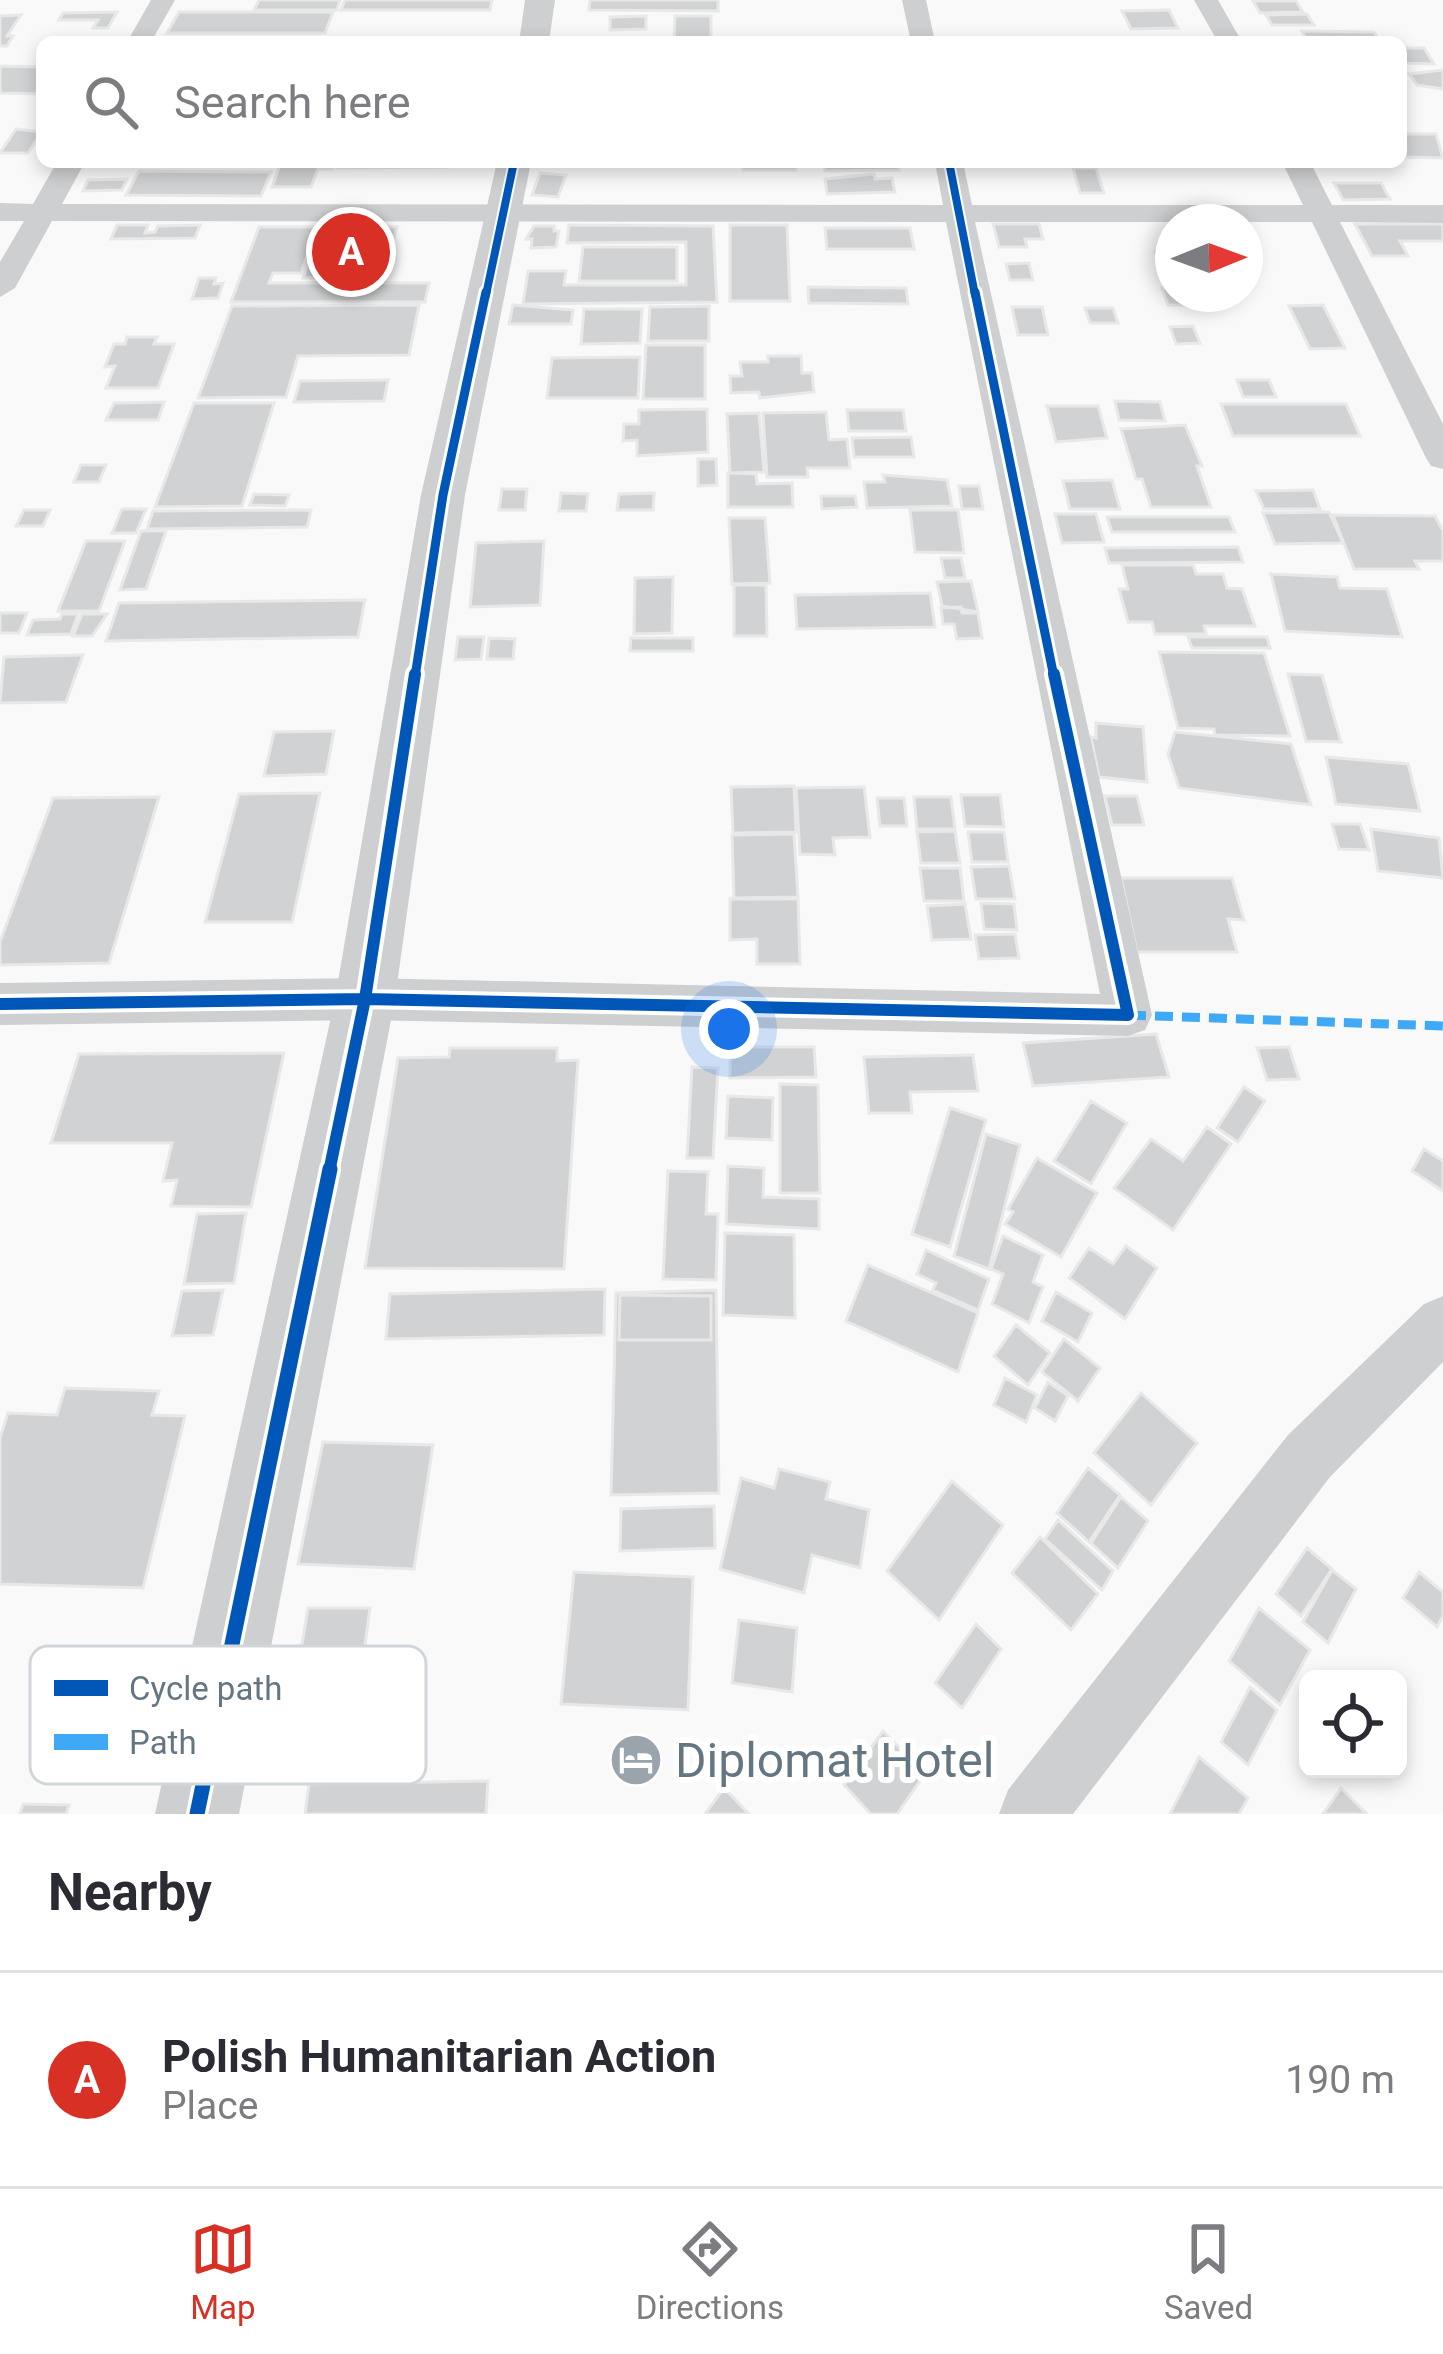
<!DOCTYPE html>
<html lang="en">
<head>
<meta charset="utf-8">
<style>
	body { margin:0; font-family:Roboto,sans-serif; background:#f2f2f3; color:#2b2b33 }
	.controls { position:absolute; right:36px; bottom:36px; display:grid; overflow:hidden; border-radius:18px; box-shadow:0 6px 18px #0003 }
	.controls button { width:108px; height:108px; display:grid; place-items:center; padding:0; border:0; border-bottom:3px solid #e1e1e2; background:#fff; color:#2b2b33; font:60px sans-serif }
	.compass { position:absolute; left:1155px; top:204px; width:108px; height:108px; border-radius:50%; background:#fff; box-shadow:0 6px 18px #0003; rotate:89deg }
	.you { position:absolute; left:729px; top:1029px; width:42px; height:42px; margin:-30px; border:9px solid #fff; border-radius:50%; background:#1a73e8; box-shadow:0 0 0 18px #1a73e833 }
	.badge { display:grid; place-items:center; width:78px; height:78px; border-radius:50%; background:#d93025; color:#fff; font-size:39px; font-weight:700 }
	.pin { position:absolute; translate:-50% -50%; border:6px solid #fff; box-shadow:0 3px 12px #0006 }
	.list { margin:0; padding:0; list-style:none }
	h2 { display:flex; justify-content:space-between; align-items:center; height:156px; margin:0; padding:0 48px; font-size:51px }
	h2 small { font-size:39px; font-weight:400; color:#7c7c81 }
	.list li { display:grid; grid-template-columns:78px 1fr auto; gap:36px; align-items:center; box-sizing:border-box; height:216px; padding:0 48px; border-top:3px solid #e1e1e2 }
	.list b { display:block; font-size:45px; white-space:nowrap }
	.list p { margin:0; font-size:39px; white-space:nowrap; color:#7c7c81 }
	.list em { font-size:39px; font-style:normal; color:#7c7c81 }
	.icon { flex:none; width:66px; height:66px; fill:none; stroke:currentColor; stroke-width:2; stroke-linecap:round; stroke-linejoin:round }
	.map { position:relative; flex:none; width:1443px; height:1814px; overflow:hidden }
	.search { position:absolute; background:#fff; box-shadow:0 6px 18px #0003; left:36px; right:36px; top:36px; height:132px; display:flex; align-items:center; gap:30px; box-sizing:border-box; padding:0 42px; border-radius:18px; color:#7c7c81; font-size:45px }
	.sheet { height:372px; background:#fff }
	nav { display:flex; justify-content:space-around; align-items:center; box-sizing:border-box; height:168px; border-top:3px solid #e1e1e2; background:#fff; font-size:33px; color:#7c7c81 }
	nav a { display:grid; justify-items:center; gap:6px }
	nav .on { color:#d93025 }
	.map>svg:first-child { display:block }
</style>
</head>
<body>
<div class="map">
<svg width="1443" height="1814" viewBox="0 0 1443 1814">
	<rect width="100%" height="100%" fill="#f9f9f9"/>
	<path fill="#d0d2d3" stroke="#e8e8e8" stroke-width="3" d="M259,0H340L337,10H254Z
		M345,0H492L490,10H341Z
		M590,0H718V11L589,10Z
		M1253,1H1296L1303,12L1260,13Z
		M1169,10L1178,28L1131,29L1122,11Z
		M117,12L108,28H93L98,20H59L63,13Z
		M179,12H333L325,33H167Z
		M1307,14L1314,25H1272L1266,15Z
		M21,15L7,36H13L7,46H0V16Z
		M646,16V29L610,30V17Z
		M675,16H711V42H674Z
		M1302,31L1374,32L1381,42H1308Z
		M1401,48H1424L1434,64L1401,63Z
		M0,66L42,67V94L0,93Z
		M1443,70V89L1417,85L1409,74Z
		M16,129L42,132L28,153H0Z
		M1401,134H1436L1443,158L1406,157Z
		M281,162H334L332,169H318L311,187H272Z
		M338,162H449L448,167L337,168Z
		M795,162L796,170H743L742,163L735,162Z
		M824,162H897L899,170L825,171Z
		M1073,168H1096L1104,193H1080Z
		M139,171L271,172L261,196L126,195Z
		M540,173L566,175L558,197L532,195Z
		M874,174L875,179L892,178L895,192L827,194L825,179Z
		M127,179L122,190L83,191L88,180Z
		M1334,183H1381L1390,199L1343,200Z
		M993,224H1039L1043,239H1025L1027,247H999Z
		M1355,224H1443V241H1400L1408,256H1372Z
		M117,225H148L145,233L155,232L158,226L200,225L195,238L111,239Z
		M569,225L713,226L717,302L523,304L528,271H566L564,285H686V242L567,243Z
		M730,225H787L790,301H730Z
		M320,226L397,227L382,278H303Z
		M534,226H554V231H559L556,247L531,248L532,239H526Z
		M259,227H317L301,273H273L269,283H429L425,302H231Z
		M825,228H910L914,249H827Z
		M583,247H677V281H579Z
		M1155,252H1173V294H1207L1211,305H1168L1162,288H1169Z
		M1029,263L1033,280H1010L1006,264Z
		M199,278H216L214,284L223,283L218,298L192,299Z
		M808,287L906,288L908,304L809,303Z
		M419,305L409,355L298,356L286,397L198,398L232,306Z
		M513,305L573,310L571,324H509Z
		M1323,305L1345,348L1310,349L1289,306Z
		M709,306V341H648L650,307Z
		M1012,307H1042L1048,335H1018Z
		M1085,308H1113L1118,323H1090Z
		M584,309H642L640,343L581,344Z
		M1193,326L1200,343L1176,344L1170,327Z
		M127,337H157L154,344H174L158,388H106L115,366L105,367L114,344H125Z
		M646,345H705V399H643Z
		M768,356H801L802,373H812L814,392L760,398L759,392L731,393L730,376H742L740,362H768Z
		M640,357L638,398H547L552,358Z
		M388,380L384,401L294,402L300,381Z
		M1237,380H1269L1276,397H1243Z
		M1115,401L1160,402L1165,421L1119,420Z
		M164,402L158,420H106L114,403Z
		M194,403H274L242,506L155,507Z
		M1221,404H1346L1360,436H1233Z
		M1047,406H1098L1107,438L1056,442Z
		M707,409L708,452L637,456V440L623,441L624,424H639V410Z
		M847,410H903L906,431H849Z
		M826,412L829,440L847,439L850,468H807L808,477H767L763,413Z
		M759,413L764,472L730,473L727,414Z
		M1185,425L1202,466H1197L1211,507H1151L1142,479H1136L1121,429Z
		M911,437L914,457H854L852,438Z
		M698,459H716L717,485L698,486Z
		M81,465H106L99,482H74Z
		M728,473L756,474L757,484L792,483L793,507H728Z
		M883,475L947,480L952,506L867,508L864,482H885Z
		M1112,480L1120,509H1070L1063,481Z
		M959,486H979L983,509H962Z
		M502,489H527L525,510H499Z
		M1313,490L1320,509H1264L1256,491Z
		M561,493L588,494L586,511H559Z
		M654,493L653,510H617L619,494Z
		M254,494L289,495L285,506L250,505Z
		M821,496H855L857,507L822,509Z
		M122,509H146L136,533H112Z
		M24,510H50L43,526H16Z
		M311,510L307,527L147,529L153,511Z
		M910,510H958L964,553L915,552Z
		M1329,512L1343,543L1275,544L1263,513Z
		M1055,514H1096L1104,542L1062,543Z
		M1333,515L1435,516L1443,531V561H1415L1419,569H1354Z
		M1107,517H1229L1235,532H1112Z
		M729,518H765L770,583L732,584Z
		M141,531H166L146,589L120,590Z
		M86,541H125L99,611H58Z
		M544,541L540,605L470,607L476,543Z
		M1238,547L1243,562L1109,563L1105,548Z
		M941,558H961L965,578H945Z
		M1122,565H1193L1196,574H1223L1227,588L1242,589L1255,626H1204L1206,634H1155L1152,622H1128L1119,589H1128Z
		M1271,574L1337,577L1340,588L1387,589L1402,637L1285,631Z
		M673,577L672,633L634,634L635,578Z
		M971,581L978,612L942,606L937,582Z
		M734,585H766L767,636H734Z
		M930,593L935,627L797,629L795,595Z
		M365,600L358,637L106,641L119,603Z
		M961,607L962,613H978L982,638L957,639L954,624H943L941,608Z
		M0,613H27L19,633H0Z
		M62,614H78L71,634L27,635L33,620L60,619Z
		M82,614H107L92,636H73Z
		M458,637H484L481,659L455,660Z
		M1188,637H1267L1270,648H1192Z
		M489,638L515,639L513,659H487Z
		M631,638H693V651H630Z
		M1159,652L1264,653L1290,736L1215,735L1214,729L1178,728Z
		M83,655L66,702L0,703L4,657Z
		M1288,674L1322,675L1341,742L1306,741Z
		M1096,723L1143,727L1147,782L1099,777L1091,737L1096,738Z
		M334,731L326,774L264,776L274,732Z
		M1175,732L1291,744L1311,805L1179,788L1168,754Z
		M1326,757L1408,764L1420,811L1336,804Z
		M794,786L796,832L733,833L731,787Z
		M864,787L870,837L833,838L835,855L800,854L796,788Z
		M320,793L292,922H205L239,794Z
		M961,795H1000L1004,827L965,826Z
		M1105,796H1137L1144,825H1112Z
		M159,797L109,963L0,965V942L53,798Z
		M914,797H951L955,829H917Z
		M877,798H904L907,826H880Z
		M1332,824H1360L1369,850L1339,849Z
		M1371,829L1439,838L1443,878L1378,871Z
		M955,831L960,863H921L917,832Z
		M968,832H1004L1008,862H972Z
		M794,834L798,897L734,898L732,835Z
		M1009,866L1015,899H976L971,867Z
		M920,868H960L964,901H924Z
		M1121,878H1232L1244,920L1228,919L1237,952H1137Z
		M730,899H798L800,964H757V939L730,940Z
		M981,903L1014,904L1017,930L984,929Z
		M965,904L971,939L932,940L927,906Z
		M1015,934L1019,958L979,959L975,935Z
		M1156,1034L1169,1077L1033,1086L1023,1043Z
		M730,1047H814L816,1077L730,1078Z
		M1289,1047L1299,1079L1267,1080L1257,1048Z
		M450,1048H557V1061L578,1060L564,1269L365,1268L398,1058L449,1057Z
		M284,1053L251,1207L171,1206L177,1180L163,1181L172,1143H51L79,1054Z
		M973,1055L978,1091L910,1092L912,1113H869L864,1057Z
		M692,1067L718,1068L713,1158H687Z
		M780,1084L818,1085L820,1193H780Z
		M1244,1087L1265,1101L1238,1142L1217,1128Z
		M728,1096L773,1098L772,1140L726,1138Z
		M1091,1101L1127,1123L1091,1184L1054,1161Z
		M950,1108L986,1120L950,1247L912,1234Z
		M1207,1127L1231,1144L1173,1230L1114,1188L1151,1139L1183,1161Z
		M986,1134L1020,1145L989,1269L954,1256Z
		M1424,1149L1443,1161V1191L1412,1171Z
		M1037,1158L1097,1193L1061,1257L1005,1224L1013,1212L1008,1209Z
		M728,1166L764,1168L763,1197L819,1199V1229L726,1224Z
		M668,1171L708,1172L706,1214H718L716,1280L663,1279Z
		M246,1213L234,1283L184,1284L197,1214Z
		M725,1233L794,1235L795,1318L723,1315Z
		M1003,1236L1043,1255L1033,1282L1043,1287L1029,1323L992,1304L1003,1274L991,1269Z
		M1126,1246L1157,1268L1125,1319L1069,1278L1089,1248L1113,1264Z
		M926,1250L989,1279L978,1310L933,1290L936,1283L917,1274Z
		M868,1265L978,1313L958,1372L846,1321Z
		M605,1289L604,1335L386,1339L390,1294Z
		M223,1290L213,1335L172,1336L182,1291Z
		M716,1290L719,1493L611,1495L616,1293Z
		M1056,1292L1092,1313L1078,1342L1042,1321Z
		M620,1295L711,1296V1340H619Z
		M1016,1325L1050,1353L1028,1385L994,1356Z
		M1064,1339L1100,1368L1078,1401L1042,1372Z
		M1005,1378L1037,1395L1026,1422L994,1405Z
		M1048,1382L1068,1396L1055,1421L1035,1408Z
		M65,1388L159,1391L152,1415L185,1416L143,1588L0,1584V1438L8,1413L57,1415Z
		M1141,1393L1197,1443L1151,1505L1094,1453Z
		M323,1442L433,1445L414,1569L298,1564Z
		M1088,1468L1120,1495L1089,1542L1057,1513Z
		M779,1469L830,1482L826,1499L869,1510L860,1568L812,1555L804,1593L720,1569L741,1478L774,1488Z
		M952,1481L1003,1525L939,1620L887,1571Z
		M1121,1497L1148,1521L1118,1568L1091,1543Z
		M714,1506L715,1548L620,1551L621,1509Z
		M1058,1520L1113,1571L1102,1590L1045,1539Z
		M1040,1537L1098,1594L1071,1630L1012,1573Z
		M1307,1548L1332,1569L1301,1616L1276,1594Z
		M1332,1570L1356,1589L1328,1643L1303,1622Z
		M574,1572L693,1577L688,1710L561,1704Z
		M1419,1572L1443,1592V1616L1437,1627L1403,1598Z
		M308,1608H370L360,1681H296Z
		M1259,1608L1310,1650L1280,1705L1229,1661Z
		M739,1620L797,1628L792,1692L732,1683Z
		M976,1624L1001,1649L962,1708L935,1683Z
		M1250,1687L1277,1710L1248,1765L1221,1742Z
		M883,1731L925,1774L897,1814H871L844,1785Z
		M1199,1757L1248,1798L1239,1814H1170Z
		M488,1781L486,1814H305L309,1784Z
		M724,1788L749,1814H705Z
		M1341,1788L1367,1814H1323Z
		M23,1804L69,1805L66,1814H20Z"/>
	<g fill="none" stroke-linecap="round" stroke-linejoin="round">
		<path fill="#cecfd0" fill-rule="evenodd" d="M151,0H175L151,42H127Z
			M902,0H926L935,42H911Z
			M1194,0H1218L1242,42H1218Z
			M57,162H85L62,204L943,205L935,162H963L972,205H1303L1282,162H1310L1332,205H1443V223L1340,222L1443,424V469L1431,466L1426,458L1312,222H975L1152,1015L1145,1030L1128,1036L365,1020L0,1025V983L365,978L1100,994L946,222L52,221L15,288L0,297V262L24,221H0V203L33,204Z
			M1443,1296V1362L1330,1477L1073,1814H999L1008,1790L1288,1435L1424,1304Z"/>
		<path fill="#cecfd0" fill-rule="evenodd" d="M525,0H555L549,42H519Z
			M497,162H531L465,495L395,999L239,1814H155L335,999L421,495Z"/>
		<path stroke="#3fa9f5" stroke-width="9" stroke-dasharray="18 9" stroke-linecap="butt" d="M1128,1015L1443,1026"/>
		<g stroke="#fff" stroke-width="12">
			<path id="cycleway-far3" d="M949,162L975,295
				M486,295L514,162"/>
		</g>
		<g stroke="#fff" stroke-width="15">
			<path id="cycleway-far2" d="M975,292L1054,677
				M415,677L443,495L486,292"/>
		</g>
		<g stroke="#fff" stroke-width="20">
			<path id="cycleway-far1" d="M0,1004L365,999L1128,1015L1054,674
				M329,1172L365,999L415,674"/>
		</g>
		<g stroke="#fff" stroke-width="22">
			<path id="cycleway" d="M197,1814L330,1169"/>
		</g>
		<use href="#cycleway-far3" stroke="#0057b8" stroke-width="8"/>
		<use href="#cycleway-far2" stroke="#0057b8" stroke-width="9"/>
		<use href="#cycleway-far1" stroke="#0057b8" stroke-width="12"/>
		<use href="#cycleway" stroke="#0057b8" stroke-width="15"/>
	</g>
	<defs>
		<g id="hotel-disc" transform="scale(2.7)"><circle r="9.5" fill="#99a4ac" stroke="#fff"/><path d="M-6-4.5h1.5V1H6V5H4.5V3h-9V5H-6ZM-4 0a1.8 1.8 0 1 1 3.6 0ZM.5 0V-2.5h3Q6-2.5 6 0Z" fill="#fff"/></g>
	</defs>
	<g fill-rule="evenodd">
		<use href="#hotel-disc" x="636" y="1760"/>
	</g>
	<g text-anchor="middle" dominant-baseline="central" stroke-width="12" stroke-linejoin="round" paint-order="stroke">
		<g font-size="48" fill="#657683" stroke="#fff" text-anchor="start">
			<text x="675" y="1760">Diplomat Hotel</text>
		</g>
	</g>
	<rect x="30" y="1646" width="396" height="138" rx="18" fill="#fff" stroke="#d1d6da" stroke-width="3"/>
	<rect x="54" y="1680" width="54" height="16" fill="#0057b8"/>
	<rect x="54" y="1734" width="54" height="16" fill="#3fa9f5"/>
	<g font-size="33" fill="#657683">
		<text x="129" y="1700">Cycle path</text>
		<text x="129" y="1754">Path</text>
	</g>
</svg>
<div class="controls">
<button><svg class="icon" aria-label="locate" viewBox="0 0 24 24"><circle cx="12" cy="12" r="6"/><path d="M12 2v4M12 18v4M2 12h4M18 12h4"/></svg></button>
</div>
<svg class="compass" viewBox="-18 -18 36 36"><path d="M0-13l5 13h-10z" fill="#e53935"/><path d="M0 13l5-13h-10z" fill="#7c7c81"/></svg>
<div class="you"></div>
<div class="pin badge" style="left:351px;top:252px">A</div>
<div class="search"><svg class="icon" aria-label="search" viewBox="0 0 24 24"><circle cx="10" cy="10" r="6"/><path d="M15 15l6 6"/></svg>Search here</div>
</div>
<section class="sheet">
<h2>Nearby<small></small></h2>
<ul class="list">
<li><span class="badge">A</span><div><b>Polish Humanitarian Action</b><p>Place</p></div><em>190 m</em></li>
</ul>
</section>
<nav>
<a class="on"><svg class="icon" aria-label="map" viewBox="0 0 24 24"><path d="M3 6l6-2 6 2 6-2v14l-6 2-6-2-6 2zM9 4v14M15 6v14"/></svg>Map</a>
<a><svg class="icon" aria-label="directions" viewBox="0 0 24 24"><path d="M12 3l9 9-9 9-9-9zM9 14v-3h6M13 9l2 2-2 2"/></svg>Directions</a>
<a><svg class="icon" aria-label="saved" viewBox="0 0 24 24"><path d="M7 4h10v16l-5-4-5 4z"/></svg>Saved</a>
</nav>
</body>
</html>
